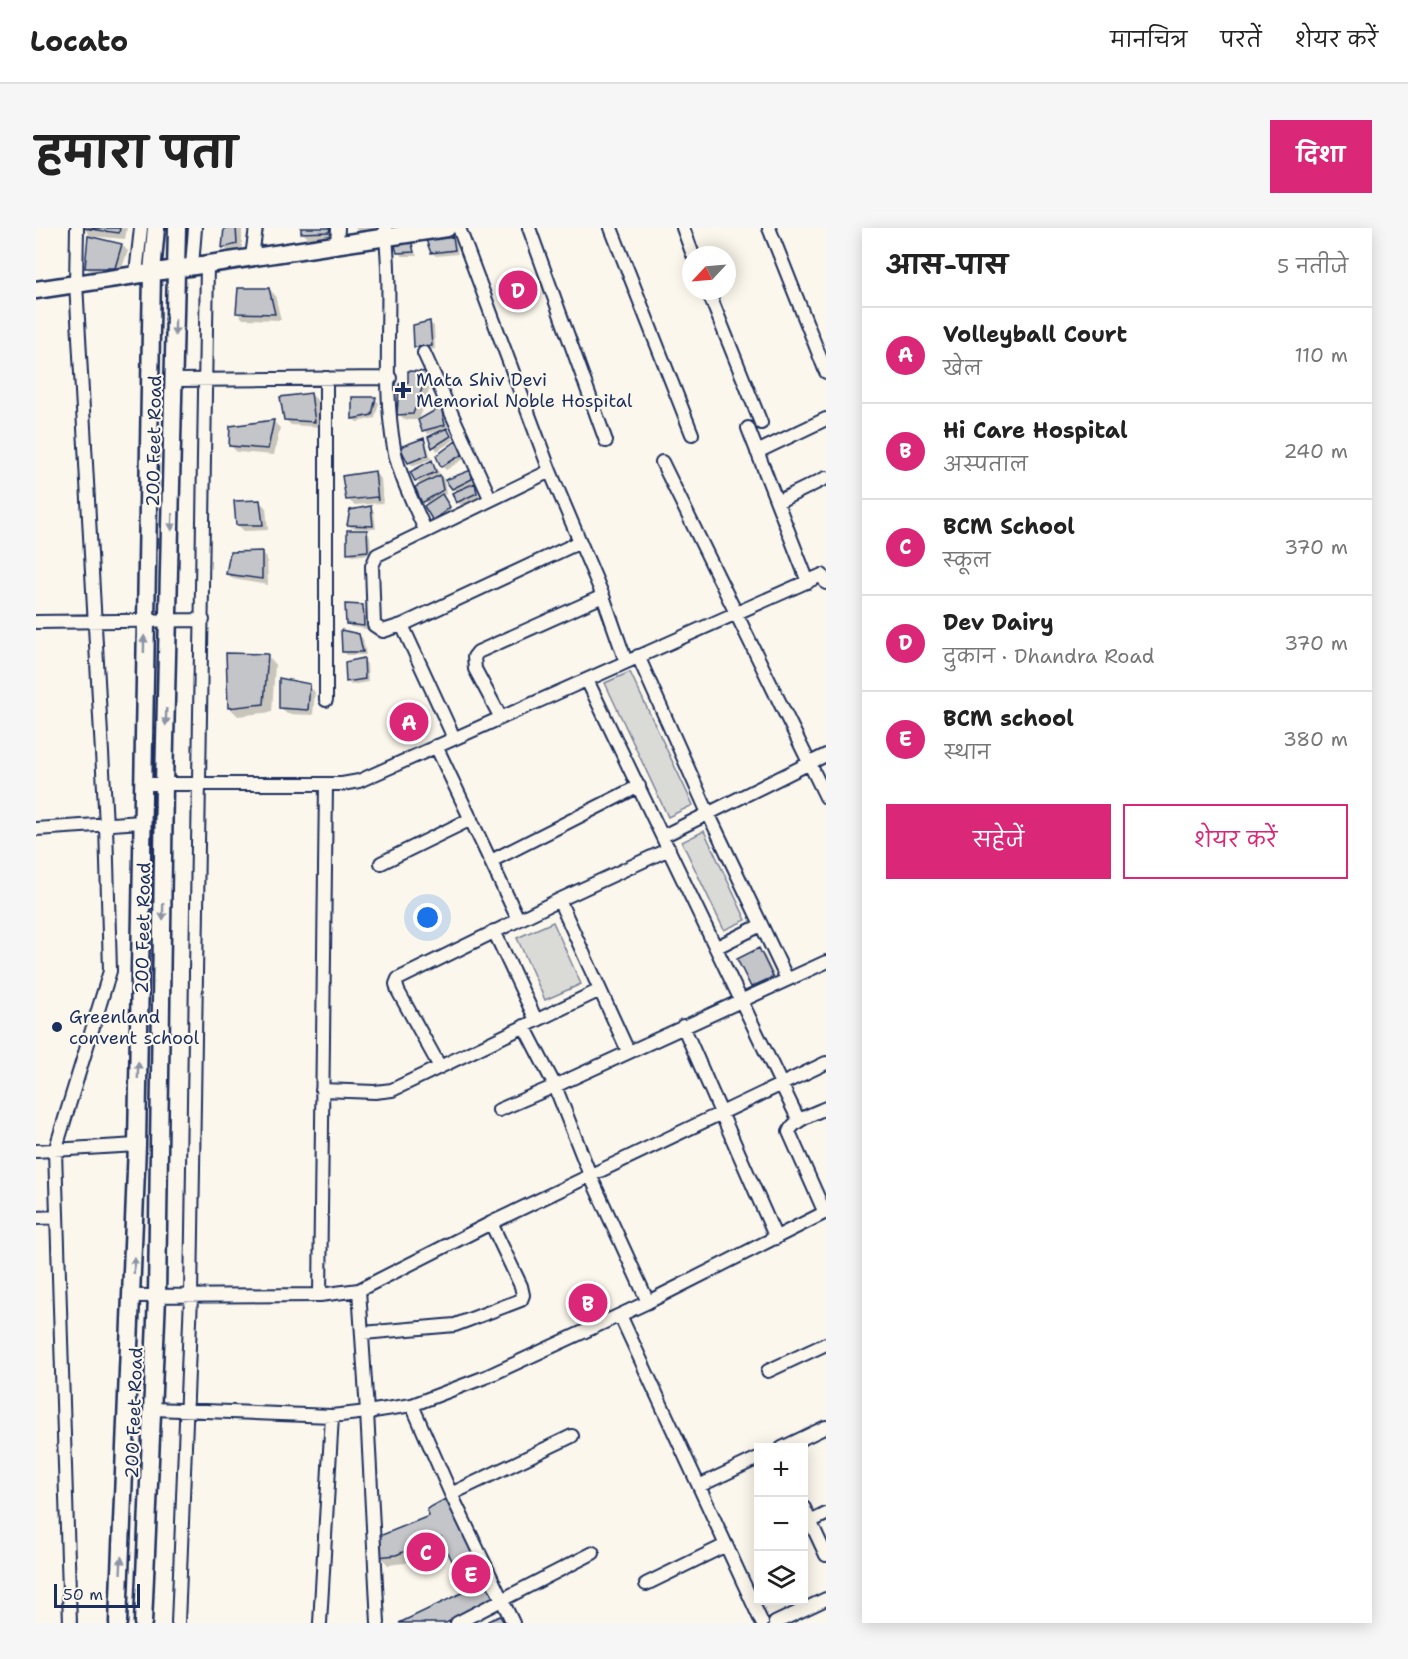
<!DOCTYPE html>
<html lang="hi">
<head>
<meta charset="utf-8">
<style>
	body { margin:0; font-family:"Shantell Sans","Playpen Sans Deva",sans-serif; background:#f6f6f6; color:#222 }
	.controls { position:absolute; right:18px; bottom:18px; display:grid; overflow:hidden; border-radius:0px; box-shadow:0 3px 15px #0003 }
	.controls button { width:54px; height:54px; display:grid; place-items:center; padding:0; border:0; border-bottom:2px solid #e0e0e0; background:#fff; color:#222; font:30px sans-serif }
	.compass { position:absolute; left:646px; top:18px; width:54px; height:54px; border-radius:50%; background:#fff; box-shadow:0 3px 15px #0003; rotate:244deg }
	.scale { position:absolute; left:18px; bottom:15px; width:86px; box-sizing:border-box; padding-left:6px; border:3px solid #1b2f5e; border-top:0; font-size:16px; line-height:21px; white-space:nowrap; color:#1b2f5e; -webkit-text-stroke:4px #fbf7ec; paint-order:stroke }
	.you { position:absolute; left:392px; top:690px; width:21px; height:21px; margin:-15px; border:4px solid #fff; border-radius:50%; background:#1a73e8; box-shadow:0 0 0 9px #1a73e833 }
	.badge { display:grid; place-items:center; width:39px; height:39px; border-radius:50%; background:#db2777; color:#fff; font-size:20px; font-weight:700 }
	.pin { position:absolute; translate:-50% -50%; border:3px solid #fff; box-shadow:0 2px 6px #0006 }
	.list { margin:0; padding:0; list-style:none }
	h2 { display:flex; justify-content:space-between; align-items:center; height:78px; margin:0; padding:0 24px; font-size:26px }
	h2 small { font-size:20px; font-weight:400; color:#767676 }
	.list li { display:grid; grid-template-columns:39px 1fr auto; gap:18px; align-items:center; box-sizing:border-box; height:96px; padding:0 24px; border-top:2px solid #e0e0e0 }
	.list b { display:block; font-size:22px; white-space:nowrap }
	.list p { margin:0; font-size:20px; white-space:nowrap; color:#767676 }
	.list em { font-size:20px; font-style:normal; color:#767676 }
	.actions { display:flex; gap:12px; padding:18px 24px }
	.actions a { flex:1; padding:14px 0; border:2px solid #db2777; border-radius:0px; text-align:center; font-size:21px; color:#db2777 }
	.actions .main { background:#db2777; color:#fff }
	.icon { flex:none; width:33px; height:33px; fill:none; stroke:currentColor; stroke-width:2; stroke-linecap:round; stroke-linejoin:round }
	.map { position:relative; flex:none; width:790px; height:1395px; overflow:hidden; border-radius:0px }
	header { display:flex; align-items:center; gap:36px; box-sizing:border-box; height:84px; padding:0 30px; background:#fff; border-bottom:2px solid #e0e0e0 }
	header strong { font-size:28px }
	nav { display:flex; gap:33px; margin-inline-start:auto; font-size:21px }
	.intro { display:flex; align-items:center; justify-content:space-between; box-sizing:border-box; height:144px; padding:0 36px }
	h1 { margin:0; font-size:42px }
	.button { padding:15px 27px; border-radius:0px; background:#db2777; color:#fff; font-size:21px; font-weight:700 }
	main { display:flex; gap:36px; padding:0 36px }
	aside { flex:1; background:#fff; border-radius:0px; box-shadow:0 3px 15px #0003 }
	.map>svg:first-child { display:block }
</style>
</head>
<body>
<header>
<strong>Locato</strong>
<nav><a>मानचित्र</a><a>परतें</a><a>शेयर करें</a></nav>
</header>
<div class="intro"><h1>हमारा पता</h1><a class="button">दिशा</a></div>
<main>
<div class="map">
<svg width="790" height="1395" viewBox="0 0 790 1395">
	<rect width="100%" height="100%" fill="#fbf7ec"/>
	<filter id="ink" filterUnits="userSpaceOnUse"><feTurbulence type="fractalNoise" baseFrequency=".0167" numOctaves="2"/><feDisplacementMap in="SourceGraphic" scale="12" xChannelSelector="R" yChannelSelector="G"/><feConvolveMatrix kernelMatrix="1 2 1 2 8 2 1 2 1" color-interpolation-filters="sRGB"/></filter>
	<g filter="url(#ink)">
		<path fill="#dadad7" stroke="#7a849a" stroke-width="1.5" d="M594,444L657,577L632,589L569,455Z
			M668,603L710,692L688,702L646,614Z
			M517,694L545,756L509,772L481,710Z"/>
		<path fill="#0003" d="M48,0H91L89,11L54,8Z
			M190,0H206V22L194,25L188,19Z
			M267,0H300L299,10L273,11L267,5Z
			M319,0H339L338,5L322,4Z
			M416,10L420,14L422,26L400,28L396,24Z
			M374,14L381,28H366L362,24Z
			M86,17L92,23L84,45H56L50,39Z
			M233,61L239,67L245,92L207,91L201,84Z
			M394,95L398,98L399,121L383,123L380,119Z
			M391,145L397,151L383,192H369L363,186L374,156Z
			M275,166L281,172L284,199L255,197L249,191Z
			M339,171L343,175L339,190L321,194L317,191Z
			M405,181L409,184L412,200L410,201L418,212L401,223L394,209L404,203L392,206L388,202Z
			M238,194L244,200L238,227L201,224L195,218Z
			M387,212L391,216L395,231L377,238L373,234Z
			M424,219L431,229L410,242L406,238Z
			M396,234L408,252L410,266L406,268L417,284L402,296L381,260L386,258L380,252Z
			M434,244L444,269L425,278L418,266L421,265L417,260Z
			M339,245L345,251L347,275L318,277L312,271Z
			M224,274L230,280L232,302L208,303L202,297Z
			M335,280L338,284L340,301L316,300L312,297Z
			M331,304L334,308L335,326L317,328L313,324Z
			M225,324L231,330L232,357L197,351L191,345Z
			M326,379L330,382L331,401L315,399L311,395Z
			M323,407L327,411L330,427H311L307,423Z
			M231,428L239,436L236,484L202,488L194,480Z
			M328,432L331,436L332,454L315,457L311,453Z
			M273,458L279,464L277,487L251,486L245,480Z
			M723,722L729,728L742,755L722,764L716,758Z
			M557,1057L563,1063L576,1091L558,1100L552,1094Z
			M395,1289L467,1381L436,1395H366L432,1364L411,1318L369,1335L352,1337L344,1328Z"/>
		<path fill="#c3c5c9" stroke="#1b2f5e" stroke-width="1.5" d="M47,0H84L83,5Z
			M188,0H200L201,16L186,20Z
			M265,0H294L293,4L265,5Z
			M52,8L86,16L79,40H49Z
			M417,9L419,22L395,25L390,12Z
			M375,12L378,24L361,25L358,14Z
			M202,60H233L239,86L200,85Z
			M394,93L396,118L378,119L377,97Z
			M372,143L392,144L377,186L361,187L363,156L372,154Z
			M275,165L279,194L248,192L244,169Z
			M316,169H340L336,187L316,191Z
			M405,179L409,197L386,203L382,192Z
			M238,192L232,221L193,218L194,198Z
			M411,200L415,208L396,220L392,209Z
			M388,210L392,227L372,235L364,219Z
			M420,213L429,225L405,239L400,228Z
			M396,232L400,244L379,253L374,244Z
			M435,242L436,251L416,261L409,252Z
			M339,243L342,273L341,269L310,272L306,248Z
			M404,247L407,262L386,275L379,259Z
			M439,255L441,265L420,275L416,265Z
			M406,266L414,279L397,293L388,278Z
			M224,272L227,297H200L198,273Z
			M335,278L337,298L311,297L314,282Z
			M311,302H331L332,323L311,325Z
			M226,323V351L190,346L194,324Z
			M309,376L327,377L328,398L310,396Z
			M305,402L323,406L327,424H306Z
			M190,425L232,426L228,476L192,480Z
			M328,430L329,451L310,454L309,434Z
			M243,450L274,456L272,482L243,480Z
			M723,720L737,749L715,759L701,731Z
			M557,1055L571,1085L550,1095L536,1065Z
			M411,1270L460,1372L410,1395H363L430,1363L405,1309L360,1327L342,1329L341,1309L393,1288L391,1281Z
			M464,1388L468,1395H453L452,1393Z"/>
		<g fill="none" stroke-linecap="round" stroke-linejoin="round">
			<g stroke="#1b2f5e" stroke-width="16">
				<path id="street" d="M349,0C358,73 345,148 358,220C363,248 378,276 389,302
					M423,0L514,243L567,368L590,434
					M493,0L570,213
					M575,0L656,206
					M647,0L657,27
					M733,0L790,144
					M301,15L302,0
					M216,28L220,0
					M156,38L159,0
					M100,46L105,0
					M672,63L725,195
					M388,125L454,270
					M140,152L354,150
					M712,200L772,354
					M721,224L790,191
					M626,234L790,569
					M741,274L790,250
					M0,394L167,392
					M366,397L347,403L338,397L336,338L341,327L514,243
					M602,428L672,585L751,751
					M551,452L763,893
					M290,472V150
					M465,490L439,441L438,429L442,424L567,368
					M418,510L366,397L544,314
					M400,518L482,691
					M107,556H306L323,553L786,347L790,355
					M0,601L106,594
					M627,608L790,527
					M455,633L603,558
					M345,635L435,591
					M523,672L633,621
					M458,703L500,792
					M681,719L725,697
					M647,798L740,1010
					M404,839L362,763L360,756L362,751L523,672L592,823
					M286,862L339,864L356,862L564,762
					M463,882L519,858L488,798
					M0,923L101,917
					M789,985L753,904C757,892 779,885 790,880
					M0,990L21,989
					M323,1062L455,995L790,835
					M284,1067L290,556
					M97,1068L284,1067L323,1062L331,1184L296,1188L118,1181
					M612,1074L790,984
					M327,1105L419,1097L485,1072L487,1067L485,1058L455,995
					M732,1143L790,1116
					M376,1177L415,1266L477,1395
					M746,1220L790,1199
					M663,1258L722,1230
					M415,1266L536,1208
					M768,1280L790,1327
					M774,1294L790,1286
					M610,1356L690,1317
					M34,1395L19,923L74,743L70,597L40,55L41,0
					M142,1395L155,1068L171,36
					M284,1395L296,1188
					M342,1395L331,1184L376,1177L452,1148L584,1087
					M421,1395L557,1325
					M726,1395L584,1087L612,1074L554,947L519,858L790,734
					M739,1395L790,1371"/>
			</g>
			<g stroke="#1b2f5e" stroke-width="21">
				<path id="secondary" d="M0,62L411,0
					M82,1395L101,917L116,44L120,0
					M107,1395L121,1069L128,556L141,0"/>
			</g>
			<use href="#street" stroke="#fbf7ec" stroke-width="12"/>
			<use href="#secondary" stroke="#fbf7ec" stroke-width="16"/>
		</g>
		<defs><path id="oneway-solid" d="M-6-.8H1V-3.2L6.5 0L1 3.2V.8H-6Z" transform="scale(1.5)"/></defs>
		<g fill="#8b93a5">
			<use href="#oneway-solid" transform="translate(139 99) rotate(90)"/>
			<use href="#oneway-solid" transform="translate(136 294) rotate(92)"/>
			<use href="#oneway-solid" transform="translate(108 416) rotate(-89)"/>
			<use href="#oneway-solid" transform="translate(130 489) rotate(92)"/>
			<use href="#oneway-solid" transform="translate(127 684) rotate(91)"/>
			<use href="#oneway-solid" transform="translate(102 842) rotate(-89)"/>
			<use href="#oneway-solid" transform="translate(98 1037) rotate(-89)"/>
			<use href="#oneway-solid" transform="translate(85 1337) rotate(-87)"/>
		</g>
	</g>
	<g fill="#1b2f5e" stroke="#fbf7ec" stroke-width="2">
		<path d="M364 153h6v6h6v6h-6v6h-6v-6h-6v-6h6z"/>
		<circle cx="21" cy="799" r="6"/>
	</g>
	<g text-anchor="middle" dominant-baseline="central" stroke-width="4.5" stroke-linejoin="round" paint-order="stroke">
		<g font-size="18" fill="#1b2f5e" stroke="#fbf7ec" text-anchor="start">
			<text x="380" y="152">Mata Shiv Devi<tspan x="380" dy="21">Memorial Noble Hospital</tspan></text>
			<text x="33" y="789">Greenland<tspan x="33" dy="21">convent school</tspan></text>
		</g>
		<g font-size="18" fill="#1b2f5e" stroke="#fbf7ec">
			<text transform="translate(118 213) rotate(-89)">200 Feet Road</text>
			<text transform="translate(107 700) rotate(-89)">200 Feet Road</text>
			<text transform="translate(98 1185) rotate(-88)">200 Feet Road</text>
		</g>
	</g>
</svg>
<div class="controls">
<button>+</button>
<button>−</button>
<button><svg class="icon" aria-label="layers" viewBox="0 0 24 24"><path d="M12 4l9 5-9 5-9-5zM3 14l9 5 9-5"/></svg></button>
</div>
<svg class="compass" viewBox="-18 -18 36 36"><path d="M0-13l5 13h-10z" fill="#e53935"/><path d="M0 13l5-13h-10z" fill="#767676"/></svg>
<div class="scale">50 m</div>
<div class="you"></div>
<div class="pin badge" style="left:373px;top:494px">A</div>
<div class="pin badge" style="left:552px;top:1075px">B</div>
<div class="pin badge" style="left:390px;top:1324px">C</div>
<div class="pin badge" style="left:482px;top:62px">D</div>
<div class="pin badge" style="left:435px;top:1346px">E</div>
</div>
<aside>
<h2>आस-पास<small>5 नतीजे</small></h2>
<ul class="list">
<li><span class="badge">A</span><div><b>Volleyball Court</b><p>खेल</p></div><em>110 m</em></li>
<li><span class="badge">B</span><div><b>Hi Care Hospital</b><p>अस्पताल</p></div><em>240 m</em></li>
<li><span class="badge">C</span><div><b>BCM School</b><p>स्कूल</p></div><em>370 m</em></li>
<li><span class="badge">D</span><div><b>Dev Dairy</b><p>दुकान · Dhandra Road</p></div><em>370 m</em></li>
<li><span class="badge">E</span><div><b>BCM school</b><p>स्थान</p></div><em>380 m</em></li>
</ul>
<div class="actions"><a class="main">सहेजें</a><a>शेयर करें</a></div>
</aside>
</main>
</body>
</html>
